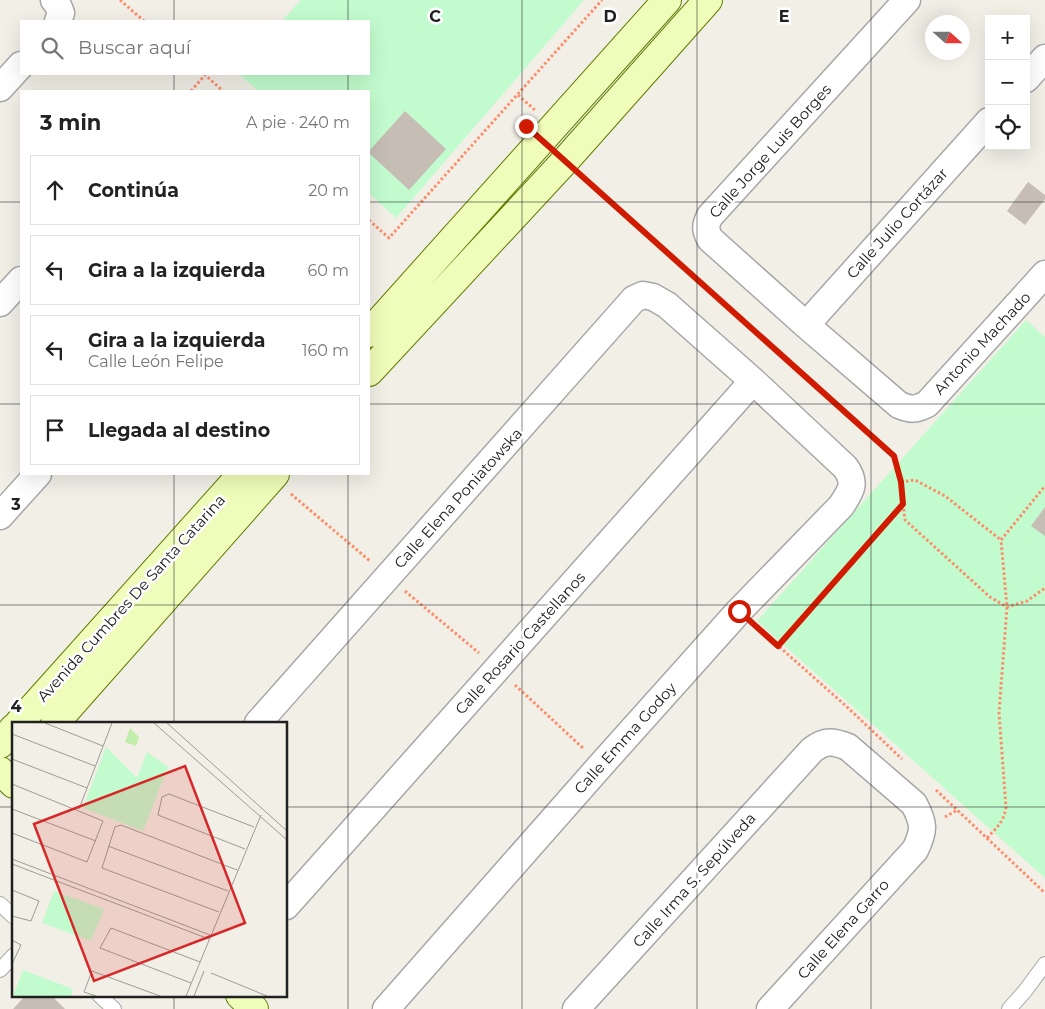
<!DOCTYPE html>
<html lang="es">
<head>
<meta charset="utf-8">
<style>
	body { margin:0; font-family:Montserrat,sans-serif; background:#f6f6f6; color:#222 }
	.controls { position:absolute; right:15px; top:15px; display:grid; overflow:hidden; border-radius:0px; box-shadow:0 5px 20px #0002 }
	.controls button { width:45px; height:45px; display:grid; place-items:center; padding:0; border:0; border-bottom:1px solid #e0e0e0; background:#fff; color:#222; font:25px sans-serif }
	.compass { position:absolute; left:925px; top:15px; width:45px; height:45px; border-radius:50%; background:#fff; box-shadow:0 5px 20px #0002; rotate:111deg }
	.stop { position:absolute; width:15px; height:15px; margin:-11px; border:4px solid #d01b00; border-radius:50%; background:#fff }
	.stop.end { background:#d01b00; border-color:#fff; box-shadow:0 1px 5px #0008 }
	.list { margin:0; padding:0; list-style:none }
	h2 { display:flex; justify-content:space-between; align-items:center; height:65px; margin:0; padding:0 20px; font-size:21px }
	h2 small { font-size:16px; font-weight:400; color:#767676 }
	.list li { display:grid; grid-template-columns:32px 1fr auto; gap:15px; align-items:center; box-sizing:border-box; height:70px; margin:0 10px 10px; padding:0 10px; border:1px solid #e0e0e0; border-radius:0px }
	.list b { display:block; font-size:19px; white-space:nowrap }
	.list p { margin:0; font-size:16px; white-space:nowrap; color:#767676 }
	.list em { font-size:16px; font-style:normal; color:#767676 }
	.icon { flex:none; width:28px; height:28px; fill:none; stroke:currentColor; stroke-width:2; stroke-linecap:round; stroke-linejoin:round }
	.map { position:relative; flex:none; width:1045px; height:1009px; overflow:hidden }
	.search { position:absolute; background:#fff; box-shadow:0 5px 20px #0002; left:20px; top:20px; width:350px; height:55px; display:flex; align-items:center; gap:12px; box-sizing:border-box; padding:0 18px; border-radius:0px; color:#767676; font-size:19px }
	.panel { position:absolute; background:#fff; box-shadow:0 5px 20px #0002; left:20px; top:90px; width:350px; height:385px; border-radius:0px }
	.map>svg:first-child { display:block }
</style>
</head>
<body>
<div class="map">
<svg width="1045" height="1009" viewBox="0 0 1045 1009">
	<rect width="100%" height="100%" fill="#f1efe6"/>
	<path fill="#c2fcce" d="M301,0H584L396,218L369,193V91H258L239,74H369V21H282Z
		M1026,320L1045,337V878L757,621Z"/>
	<path fill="#c6beb5" d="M405,111L446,149L409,190L369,153V151Z
		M1028,182L1045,195V199L1025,225L1007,211Z
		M1045,507V536L1031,526Z
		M26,995H51L65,1009H13Z"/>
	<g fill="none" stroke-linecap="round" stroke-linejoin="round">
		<g stroke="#a7a7a7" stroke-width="16">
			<path id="lane" d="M0,904L14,917
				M0,970L14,955
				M99,995L114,1009
				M1009,1009L1025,991L1045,964"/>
		</g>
		<g stroke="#a7a7a7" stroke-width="29">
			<path id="street" d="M54,0L57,3L61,13L58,21
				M907,0L710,216C705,225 705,230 710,239L806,325L899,405C911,410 915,410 927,404L1045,274
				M1026,79L1045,58
				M0,88L21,65
				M0,303L21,280
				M806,325L989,121
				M0,516L38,474
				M258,723L634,299L643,295L653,297L667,305L753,381L845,467C857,483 851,491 841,506L739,611L601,765L386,1009
				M286,906L753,381
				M576,1009L812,750C825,740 833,741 848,747L914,804C924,823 925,830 915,850L770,1009"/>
		</g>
		<g stroke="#607e00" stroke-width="30">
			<path id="secondary" d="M369,333L667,0
				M369,372L565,161L708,0
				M19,723L242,474
				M55,723L275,474
				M0,744L14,728
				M0,771L14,784
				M240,995L254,1009"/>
		</g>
		<path stroke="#ff8c69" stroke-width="3" stroke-dasharray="2.5 2.5" stroke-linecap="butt" d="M120,0L144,21
			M204,74L223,91
			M191,91L205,75
			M518,95L536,111
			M584,178L894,456L901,482L903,504L778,646
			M369,220L389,238L602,0
			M901,482L915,480L945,496L1001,540
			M291,494L370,561
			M903,504L905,520L990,597L1007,607L1027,601L1045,588
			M405,591L479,653
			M757,627L846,706L902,759
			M515,685L584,749
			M936,790L1045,893
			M945,817L957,810
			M987,838C997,827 1004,822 1006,807L999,713L1007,607L1001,540L1045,486"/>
		<use href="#lane" stroke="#fff" stroke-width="14"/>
		<use href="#street" stroke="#fff" stroke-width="26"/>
		<use href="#secondary" stroke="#f0fcb9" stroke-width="28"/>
	</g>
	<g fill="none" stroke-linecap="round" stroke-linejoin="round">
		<path stroke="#d01b00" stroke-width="6" d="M526,126L894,456L901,482L903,504L778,646L739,611"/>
	</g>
	<path fill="none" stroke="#202020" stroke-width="1" stroke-opacity="0.55" d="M174,0V21M348,0V21M522,0V1009M697,0V1009M871,0V1009M174,74V91M348,74V91M0,202H21M369,202H1045M0,404H21M369,404H1045M174,474V723M348,474V1009M0,605H1045M0,807H14M286,807H1045M174,995V1009"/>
	<g text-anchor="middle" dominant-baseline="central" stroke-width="5" stroke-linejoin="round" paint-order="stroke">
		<g font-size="15" fill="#202020" stroke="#fff">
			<text transform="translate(770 151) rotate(-48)">Calle Jorge Luis Borges</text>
			<text transform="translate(897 223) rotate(-48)">Calle Julio Cortázar</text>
			<text transform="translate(982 343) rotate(-47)">Antonio Machado</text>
			<text transform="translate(458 498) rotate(-48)">Calle Elena Poniatowska</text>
			<text transform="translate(131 598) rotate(-48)">Avenida Cumbres De Santa Catarina</text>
			<text transform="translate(520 643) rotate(-48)">Calle Rosario Castellanos</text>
			<text transform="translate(625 738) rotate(-48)">Calle Emma Godoy</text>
			<text transform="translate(694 880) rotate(-48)">Calle Irma S. Sepúlveda</text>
			<text transform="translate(843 929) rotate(-48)">Calle Elena Garro</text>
		</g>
	</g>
	<g transform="translate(12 722)">
		<rect width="275" height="275" fill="#f1efe6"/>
		<path d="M118,6L127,15L124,24L113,20Z" fill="#c2edaa"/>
		<path d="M94,25L125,56L135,30L156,45L131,109L71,86ZM42,169L92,187L79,219L30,201ZM11,248L61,267L59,274H1Z" fill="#c2fcce"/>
		<path fill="none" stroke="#9d9c97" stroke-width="1" d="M33,1L91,24M142,1L275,118M155,1L275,109M0,12L83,44M0,37L75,66M0,62L91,99L75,140L0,111M0,87L84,119M67,87L100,1M96,124L216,169M233,127L146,93L150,75L157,72L242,105M0,137L198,213M0,142L197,217M0,168L27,179L19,199L0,194M207,190L90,146L103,105L109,103L225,148M0,218L9,223L0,242M199,251L255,274M179,261L88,226L99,206L188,240M84,274L72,270L80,249L148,274M174,274L249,93M182,274L192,249"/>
		<path fill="#d62828" fill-opacity="0.15" stroke="#d62828" stroke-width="2.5" d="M173,44L233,201L82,259L22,102Z"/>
		<rect width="275" height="275" fill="none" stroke="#202020" stroke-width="2.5"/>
	</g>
	<g font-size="16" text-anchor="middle" font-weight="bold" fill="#202020" stroke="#fff" stroke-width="5" stroke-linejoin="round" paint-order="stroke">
		<text x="435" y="22">C</text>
		<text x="610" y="22">D</text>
		<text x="784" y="22">E</text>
		<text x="16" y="510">3</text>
		<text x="16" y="712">4</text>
	</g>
</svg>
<div class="controls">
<button>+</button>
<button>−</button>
<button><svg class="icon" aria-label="locate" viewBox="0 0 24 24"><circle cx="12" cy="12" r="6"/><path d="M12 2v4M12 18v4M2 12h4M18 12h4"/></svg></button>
</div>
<svg class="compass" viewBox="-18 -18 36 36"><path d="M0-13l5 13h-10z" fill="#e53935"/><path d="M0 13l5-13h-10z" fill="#767676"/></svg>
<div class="stop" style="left:739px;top:611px"></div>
<div class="stop end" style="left:526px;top:126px"></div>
<div class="search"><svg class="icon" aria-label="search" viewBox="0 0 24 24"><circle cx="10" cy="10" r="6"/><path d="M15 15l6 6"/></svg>Buscar aquí</div>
<section class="panel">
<h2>3 min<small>A pie · 240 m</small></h2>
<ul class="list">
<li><svg class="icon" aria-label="ahead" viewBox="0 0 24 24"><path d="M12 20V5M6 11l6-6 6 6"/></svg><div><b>Continúa</b></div><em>20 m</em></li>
<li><svg class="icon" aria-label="left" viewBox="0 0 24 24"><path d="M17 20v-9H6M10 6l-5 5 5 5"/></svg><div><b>Gira a la izquierda</b></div><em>60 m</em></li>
<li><svg class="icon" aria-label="left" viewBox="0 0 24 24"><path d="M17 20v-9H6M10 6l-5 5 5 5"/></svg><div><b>Gira a la izquierda</b><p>Calle León Felipe</p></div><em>160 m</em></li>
<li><svg class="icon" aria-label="arrive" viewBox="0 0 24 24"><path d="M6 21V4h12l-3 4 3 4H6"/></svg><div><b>Llegada al destino</b></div></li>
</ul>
</section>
</div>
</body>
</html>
